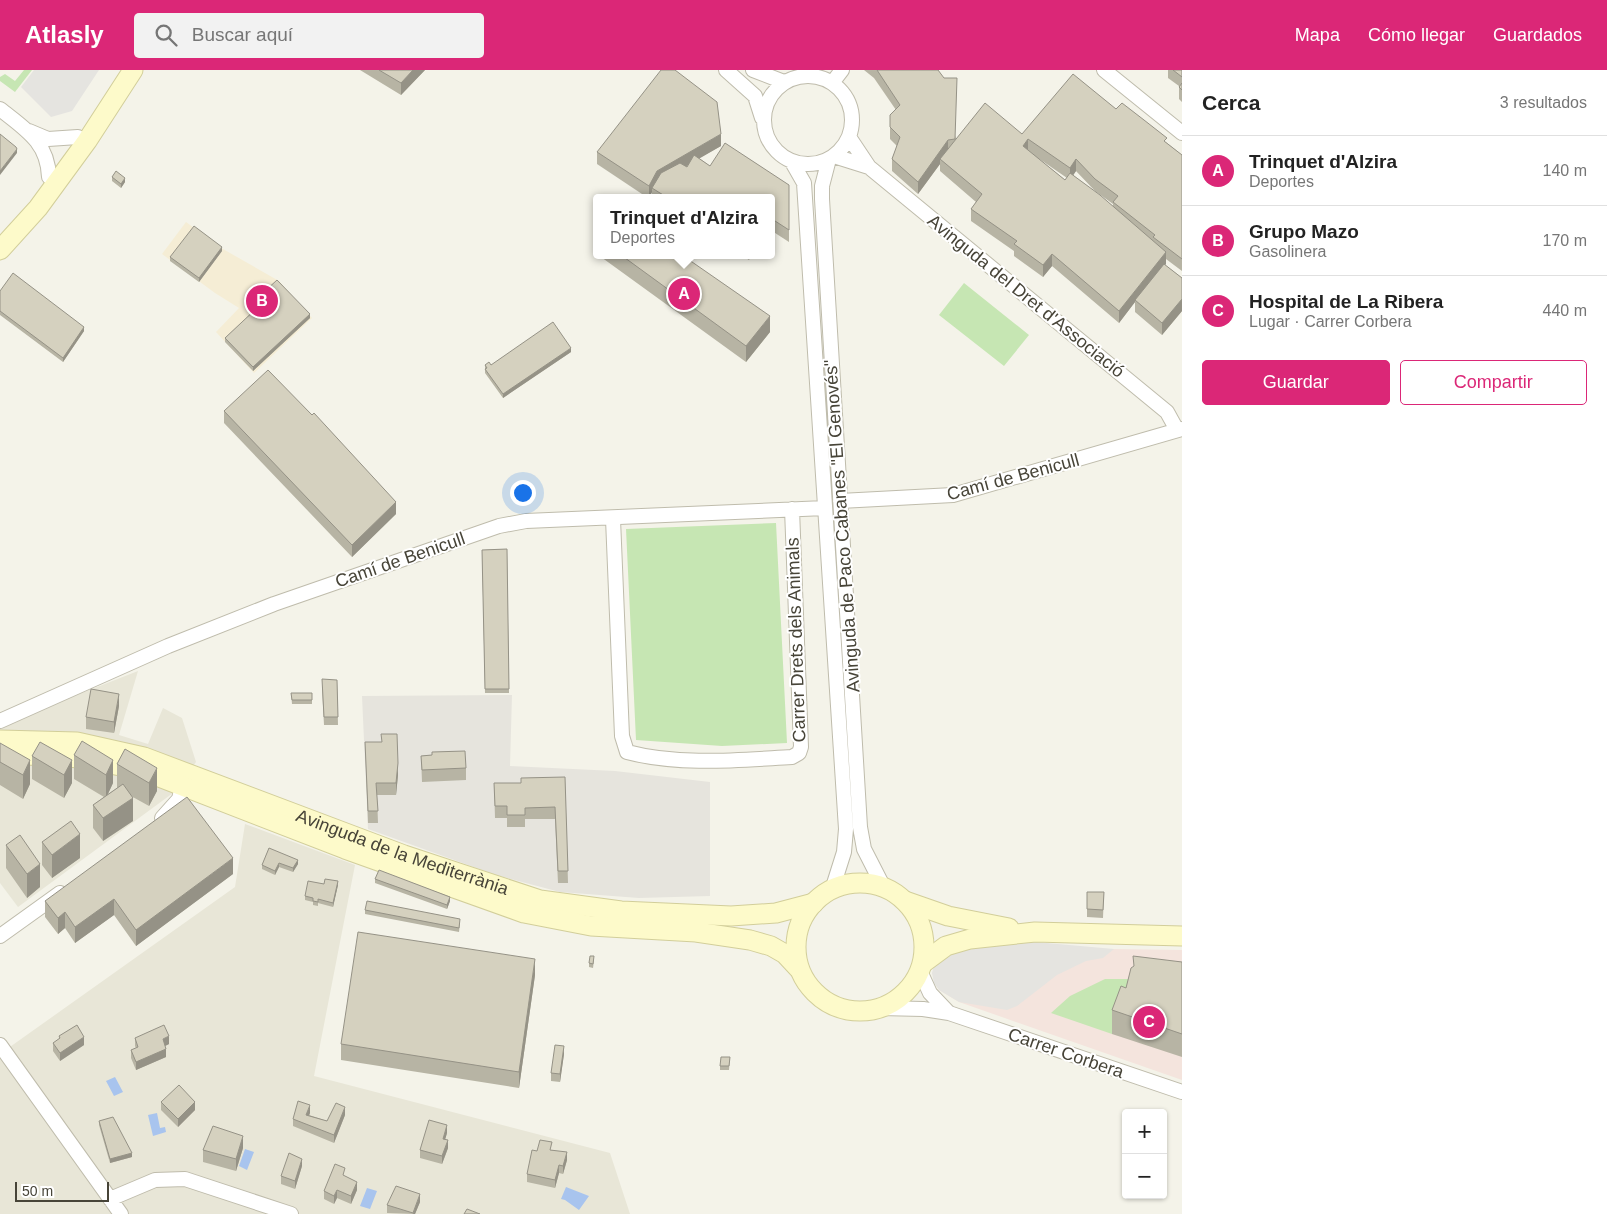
<!DOCTYPE html>
<html lang="es">
<head>
<meta charset="utf-8">
<style>
	body { margin:0; font-family:Arial,sans-serif; background:#f2f2f2; color:#222 }
	.controls { position:absolute; right:15px; bottom:15px; display:grid; overflow:hidden; border-radius:5px; box-shadow:0 1px 4px #0004 }
	.controls button { width:45px; height:45px; display:grid; place-items:center; padding:0; border:0; border-bottom:1px solid #e0e0e0; background:#fff; color:#222; font:25px sans-serif }
	.scale { position:absolute; left:15px; bottom:12px; width:94px; box-sizing:border-box; padding-left:5px; border:2px solid #474438; border-top:0; font-size:14px; line-height:18px; white-space:nowrap; color:#474438; -webkit-text-stroke:4px #fff; paint-order:stroke }
	.you { position:absolute; left:522px; top:422px; width:18px; height:18px; margin:-12px; border:4px solid #fff; border-radius:50%; background:#1a73e8; box-shadow:0 0 0 8px #1a73e833 }
	.badge { display:grid; place-items:center; width:32px; height:32px; border-radius:50%; background:#db2777; color:#fff; font-size:16px; font-weight:700 }
	.pin { position:absolute; translate:-50% -50%; border:2px solid #fff; box-shadow:0 1px 5px #0006 }
	.popup { position:absolute; left:593px; top:124px; width:182px; height:65px; box-sizing:border-box; display:grid; place-content:center; border-radius:5px; background:#fff; filter:drop-shadow(0 1px 4px #0005); font-size:16px; white-space:nowrap; color:#767676 }
	.popup b { font-size:19px; color:#222 }
	.popup::after { content:''; position:absolute; left:50%; top:100%; margin-left:-10px; border:10px solid transparent; border-top-color:#fff }
	.list { margin:0; padding:0; list-style:none }
	h2 { display:flex; justify-content:space-between; align-items:center; height:65px; margin:0; padding:0 20px; font-size:21px }
	h2 small { font-size:16px; font-weight:400; color:#767676 }
	.list li { display:grid; grid-template-columns:32px 1fr auto; gap:15px; align-items:center; box-sizing:border-box; height:70px; padding:0 20px; border-top:1px solid #e0e0e0 }
	.list b { display:block; font-size:19px; white-space:nowrap }
	.list p { margin:0; font-size:16px; white-space:nowrap; color:#767676 }
	.list em { font-size:16px; font-style:normal; color:#767676 }
	.actions { display:flex; gap:10px; padding:15px 20px }
	.actions a { flex:1; padding:11px 0; border:1px solid #db2777; border-radius:5px; text-align:center; font-size:18px; color:#db2777 }
	.actions .main { background:#db2777; color:#fff }
	.icon { flex:none; width:28px; height:28px; fill:none; stroke:currentColor; stroke-width:2; stroke-linecap:round; stroke-linejoin:round }
	.map { position:relative; flex:none; width:1182px; height:1144px; overflow:hidden }
	header { display:flex; align-items:center; gap:30px; box-sizing:border-box; height:70px; padding:0 25px; background:#db2777; color:#fff }
	header strong { font-size:24px }
	nav { display:flex; gap:28px; margin-inline-start:auto; font-size:18px }
	.search { width:350px; height:45px; background:#f2f2f2; display:flex; align-items:center; gap:12px; box-sizing:border-box; padding:0 18px; border-radius:5px; color:#767676; font-size:19px }
	main { display:flex }
	aside { flex:1; background:#fff }
	.map>svg:first-child { display:block }
</style>
</head>
<body>
<header>
<strong>Atlasly</strong>
<div class="search"><svg class="icon" aria-label="search" viewBox="0 0 24 24"><circle cx="10" cy="10" r="6"/><path d="M15 15l6 6"/></svg>Buscar aquí</div>
<nav><a>Mapa</a><a>Cómo llegar</a><a>Guardados</a></nav>
</header>
<main>
<div class="map">
<svg width="1182" height="1144" viewBox="0 0 1182 1144">
	<rect width="100%" height="100%" fill="#f4f3e9"/>
	<path fill="#e8e6d7" d="M138,601L119,665L148,674L163,638L182,648L196,692L173,723L18,837L0,813V655Z
		M245,754L355,795L314,1006L610,1083L630,1144H0V984L235,817Z"/>
	<path fill="#f5edd5" d="M186,152L223,179L279,211L312,248L254,303L216,262L239,238L215,223L162,184Z"/>
	<path fill="#e6e4dd" d="M512,625L510,696L615,701L710,712V826L639,828L560,822L496,805L368,759L362,626Z"/>
	<path fill="#f4e4dd" d="M1114,879L1182,880V1010L959,932L939,920L932,903Z"/>
	<path fill="#c6e6b3" d="M24,0H32L15,22L0,11V7L5,4L15,11Z
		M964,213L1029,265L1004,296L939,245Z
		M776,453L787,673L722,676L636,670L626,459Z
		M1105,909H1133L1112,964L1051,943L1070,926Z"/>
	<path fill="#e5e4e0" d="M34,0H99L72,41L51,47L21,17Z
		M1024,871L1114,879L1103,888L1086,891L1057,905L1017,936L1007,940L959,932L939,920L934,913L932,903L934,896L945,885L958,880Z"/>
	<path fill="#a8c4ee" d="M115,1007L123,1022L114,1026L106,1011Z
		M157,1043L160,1058L165,1057L166,1062L153,1066L148,1045Z
		M245,1079L254,1082L247,1100L239,1096Z
		M566,1117L589,1126L579,1140L565,1130L561,1129Z
		M367,1118L377,1121L370,1139L360,1136Z"/>
	<g fill="none" stroke-linecap="round" stroke-linejoin="round">
		<g stroke="#bfbcac" stroke-width="16">
			<path id="minor" d="M726,0L755,26L762,48
				M753,0L784,12
				M1104,0L1182,63
				M764 50a44 44 0 1 1 88 0a44 44 0 1 1-88 0Z
				M832,13L842,0
				M0,39C25,59 48,72 49,107
				M29,61L48,69L78,67
				M849,67L869,97L1167,342L1177,360
				M834,86L869,97
				M829,89L822,116V129L860,757L864,779L884,818
				M792,92L804,113L846,759L844,782L832,820
				M840,431L953,425L1182,359
				M613,449L622,666L627,682C680,696 738,690 792,687L799,683L801,677L792,439
				M0,651L168,576L274,534L499,456L526,451L825,438
				M162,748L179,729L182,716
				M0,866L60,823
				M920,901L930,923L949,943
				M880,938L923,939L949,943L1182,1022
				M0,975L121,1144
				M110,1129L155,1110L185,1109L291,1144"/>
		</g>
		<g stroke="#d2ce9a" stroke-width="21">
			<g id="secondary">
				<path d="M0,180L38,138L87,71L133,0"/>
				<path id="s1" d="M0,670L77,672L144,687L404,785L540,830L621,841L731,846L776,843L814,833"/>
				<path d="M0,686L41,685L79,688L141,700L345,779L524,843L591,856L696,862L750,870L771,876L785,884L798,898"/>
				<circle cx="860" cy="877" r="64"/>
				<path d="M905,831L948,846L1009,858"/>
				<path d="M923,893L946,876L970,869L1035,862L1182,866"/>
			</g>
		</g>
		<use href="#minor" stroke="#fff" stroke-width="14"/>
		<use href="#secondary" stroke="#fdfaca" stroke-width="19"/>
	</g>
	<path fill="#b7b4a4" fill-rule="evenodd" d="M360,0H425L401,25Z
		M864,0H938L956,69L1022,64L1116,39L1167,73L1182,85V201L1166,189L1165,195L1182,208V241L1162,265L1135,242V232L1119,253L1052,196L1043,207L1014,186V181L971,151V139L976,132L940,101V94L918,124L892,101V89L897,76L890,69V45L896,40L874,8ZM1038,88L1067,108L1065,110ZM1076,101L1095,121L1113,134V136L1073,105Z
		M1168,0H1182V32L1179,29V16L1168,8Z
		M721,76L699,88L710,96L789,115V172L772,161V128H652V122L649,128H648L597,94V82Z
		M112,107L125,112L121,118L112,111Z
		M222,181L199,212L170,191V187Z
		M601,185H682L770,262L746,292L601,187Z
		M741,185H752L749,190Z
		M0,221L84,261L63,292L0,245Z
		M253,232L310,248L253,301L225,272V268L256,239L253,236Z
		M571,282L503,328L485,303V295H491Z
		M224,341L396,444L352,487L224,353Z
		M507,479L509,623H485L482,480Z
		M337,610L338,655H324L322,617Z
		M291,623H312V634H292Z
		M119,636L114,663L86,659V647Z
		M365,672H381L398,705L396,725H377L378,753H368Z
		M0,673L30,714L23,729L0,715Z
		M125,679L157,721L149,736L131,726L133,751L103,771L93,758V735L104,727L74,709V685L113,690V713L108,724L117,718V694Z
		M432,685L466,698V710L422,712L421,686Z
		M32,686L72,690V713L64,728L32,709Z
		M565,707L568,813H558L555,749H525V757H507V748H495L494,713H521Z
		M42,772L80,788L52,808L42,795Z
		M6,775L40,817L27,828L6,798Z
		M269,778L298,794L293,802L279,797L275,805L262,799V795Z
		M233,804L136,876L114,845L75,873L65,858L58,864L45,847V831Z
		M375,809L450,831L447,839L375,813Z
		M324,814L338,815L333,837L318,833V836L313,835V832L305,830V826Z
		M1087,822H1104L1103,848L1087,847Z
		M365,840L460,853L459,862L365,844Z
		M594,890L593,898L589,897V893Z
		M1182,892V987L1112,964V940L1126,918Z
		M535,905L519,1018L341,990V974Z
		M59,966L84,975L60,991L53,981V973L59,969Z
		M135,968L169,974L165,976L166,987L136,1000L131,988V980L136,978L135,976Z
		M564,984L560,1012L551,1011V1003Z
		M730,987L729,1000H720V996Z
		M161,1032L195,1040L178,1057L161,1040Z
		M310,1043L309,1045L327,1051L345,1045L334,1073L293,1056V1049Z
		M99,1051L132,1087L110,1093L99,1055Z
		M447,1063L445,1069L448,1078L442,1094L420,1088V1080Z
		M243,1078L236,1101L203,1092V1080Z
		M552,1080L567,1090L563,1104L559,1103L555,1118L527,1112V1104L537,1081Z
		M302,1096L295,1119L281,1114V1106Z
		M345,1106L357,1120L351,1134L337,1128L334,1134L324,1129V1121Z
		M420,1132L415,1144L387,1143V1135Z"/>
	<path fill="#959286" d="M413,0H425L401,25V13Z
		M721,64V76L657,113L652,118V122L649,128V116L657,101Z
		M1028,69V81L1023,76Z
		M948,70V82L940,89V94L918,124V112Z
		M17,79V83L0,105V101Z
		M1076,89V101L1070,110V98Z
		M125,108V112L121,118V114Z
		M222,177V181L199,212V208Z
		M1166,182V194L1136,231L1135,230V232L1119,253V241Z
		M1052,184V196L1043,207V195Z
		M1182,229V241L1162,265V253Z
		M310,244V248L253,301V297Z
		M770,246V262L746,292V276Z
		M84,257V261L63,292V288Z
		M571,278V282L503,328V324Z
		M396,432V444L352,487V475Z
		M119,624V636L114,663V652Z
		M30,690V714L23,729V705Z
		M72,690V713L64,728V705Z
		M113,690V713L106,728V705Z
		M398,693V705L396,725V713Z
		M157,698V721L149,736V713Z
		M133,728V751L103,771V748Z
		M80,764V788L52,808V785Z
		M233,788V804L136,876V860Z
		M298,790V794L293,802V798Z
		M279,793V797L275,805V801Z
		M40,794V817L27,828V804Z
		M338,811V815L333,837V833Z
		M450,827V831L447,839V835Z
		M114,829V845L75,873V857Z
		M65,842V858L58,864V848Z
		M535,889V905L519,1018V1002Z
		M169,966V974L163,977V969Z
		M84,967V975L60,991V983Z
		M564,976V984L560,1012V1004Z
		M166,979V987L136,1000V992Z
		M195,1032V1040L178,1057V1049Z
		M310,1035V1043L306,1053V1045Z
		M345,1037V1045L334,1073V1065Z
		M447,1055V1063L443,1077V1069Z
		M243,1066V1078L236,1101V1089Z
		M448,1070V1078L442,1094V1086Z
		M567,1082V1090L563,1104V1096Z
		M132,1083V1087L110,1093V1089Z
		M302,1089V1096L295,1119V1111Z
		M559,1095V1103L555,1118V1110Z
		M357,1112V1120L351,1134V1126Z
		M337,1120V1128L334,1134V1126Z
		M420,1124V1132L415,1144H413Z"/>
	<path fill="#d5d1bf" stroke="#959286" d="M379,0H413L401,13Z
		M661,0H675L717,32L721,64L657,101L649,116L597,82Z
		M877,0H938L944,8H957L955,69L948,70L918,112L892,89L900,67L890,57V45L900,35Z
		M1173,0H1182V7Z
		M1073,4L1116,39L1122,33L1144,50L1167,68L1164,71L1182,85V189L1153,167L1155,165L1113,132L1118,126L1095,109L1076,89L1070,98L1028,69L1023,76L1065,110L1070,103L1100,125L1166,182L1119,241L1052,184L1043,195L1014,174L1017,171L971,139L982,124L940,89L985,33L1022,64Z
		M1182,13V20L1179,17Z
		M0,64L16,77L17,79L0,101Z
		M725,73L789,115V160L772,149V128H668L652,118L661,103L680,93L687,97L694,85L710,96Z
		M116,101L125,108L121,114L112,107Z
		M194,156L222,177L199,208L170,187Z
		M621,185H682L770,246L746,276Z
		M1164,194L1182,208V229L1162,253L1135,230Z
		M13,203L84,257L63,288L0,241V221Z
		M277,210L310,244L253,297L225,268L258,237L253,232Z
		M553,252L571,278L503,324L485,299L487,298L485,295L489,292L491,295Z
		M268,300L312,345L314,343L396,432L352,475L224,341Z
		M507,479L509,619H485L482,480Z
		M322,609L337,610L338,647H324Z
		M91,619L119,624L114,652L86,647Z
		M291,623H312V630H292Z
		M381,664H397L398,693L396,713H376L378,741H368L365,672H382Z
		M82,671L113,690L106,705L74,685Z
		M40,672L72,690L64,705L32,686Z
		M0,673L30,690L23,705L0,692Z
		M125,679L157,698L149,713L117,694Z
		M465,681L466,698L422,700L421,686L432,685V682Z
		M565,707L568,801H558L555,737L525,738V745H507V736H495L494,713H521V708Z
		M123,714L133,728L103,748L93,735Z
		M187,727L233,788L136,860L114,829L75,857L65,842L58,848L45,831Z
		M71,751L80,764L52,785L42,772Z
		M20,765L40,794L27,804L6,775Z
		M269,778L298,790L293,798L279,793L275,801L262,795Z
		M379,800L450,827L447,835L375,809Z
		M325,809L338,811L333,833L318,829V832L313,831V828L305,826L308,811L324,814Z
		M1087,822H1104L1103,840L1087,839Z
		M367,831L460,849L459,858L365,840Z
		M358,862L535,889L519,1002L341,974Z
		M590,886H594L593,894L589,893Z
		M1133,886L1182,892V964L1112,940L1121,916L1126,918L1131,898L1134,896Z
		M77,955L84,967L60,983L53,973L60,968L59,966Z
		M164,955L169,966L163,969L166,979L136,992L131,980L138,977L135,968Z
		M555,975L564,976L560,1004L551,1003Z
		M721,987H730L729,996H720Z
		M179,1015L195,1032L178,1049L161,1032Z
		M298,1031L310,1035L306,1045L327,1051L336,1033L345,1037L334,1065L293,1049Z
		M113,1047L132,1083L110,1089L99,1051Z
		M429,1050L447,1055L443,1069L448,1070L442,1086L420,1080Z
		M213,1056L243,1066L236,1089L203,1080Z
		M540,1070L552,1072L550,1080L567,1082L563,1096L559,1095L555,1110L527,1104L532,1080L537,1081Z
		M289,1083L302,1089L295,1111L281,1106Z
		M335,1094L345,1098L343,1105L357,1112L351,1126L337,1120L334,1126L324,1121Z
		M396,1116L420,1124L413,1143L387,1135Z
		M467,1139L480,1144H464Z"/>
	<g text-anchor="middle" dominant-baseline="central" stroke-width="4" stroke-linejoin="round" paint-order="stroke">
		<g font-size="18" fill="#474438" stroke="#fff">
			<text transform="translate(1026 226) rotate(39)">Avinguda del Dret d'Associació</text>
			<text transform="translate(1013 407) rotate(-15)">Camí de Benicull</text>
			<text transform="translate(842 456) rotate(-94)">Avinguda de Paco Cabanes "El Genovés"</text>
			<text transform="translate(400 490) rotate(-19)">Camí de Benicull</text>
			<text transform="translate(796 570) rotate(-92)">Carrer Drets dels Animals</text>
			<text stroke="none"><textPath href="#s1" startOffset="421">Avinguda de la Mediterrània</textPath></text>
			<text transform="translate(1066 983) rotate(19)">Carrer Corbera</text>
		</g>
	</g>
</svg>
<div class="controls">
<button>+</button>
<button>−</button>
</div>
<div class="scale">50 m</div>
<div class="you"></div>
<div class="pin badge" style="left:684px;top:224px">A</div>
<div class="popup"><b>Trinquet d'Alzira</b>Deportes</div>
<div class="pin badge" style="left:262px;top:231px">B</div>
<div class="pin badge" style="left:1149px;top:952px">C</div>
</div>
<aside>
<h2>Cerca<small>3 resultados</small></h2>
<ul class="list">
<li><span class="badge">A</span><div><b>Trinquet d'Alzira</b><p>Deportes</p></div><em>140 m</em></li>
<li><span class="badge">B</span><div><b>Grupo Mazo</b><p>Gasolinera</p></div><em>170 m</em></li>
<li><span class="badge">C</span><div><b>Hospital de La Ribera</b><p>Lugar · Carrer Corbera</p></div><em>440 m</em></li>
</ul>
<div class="actions"><a class="main">Guardar</a><a>Compartir</a></div>
</aside>
</main>
</body>
</html>
